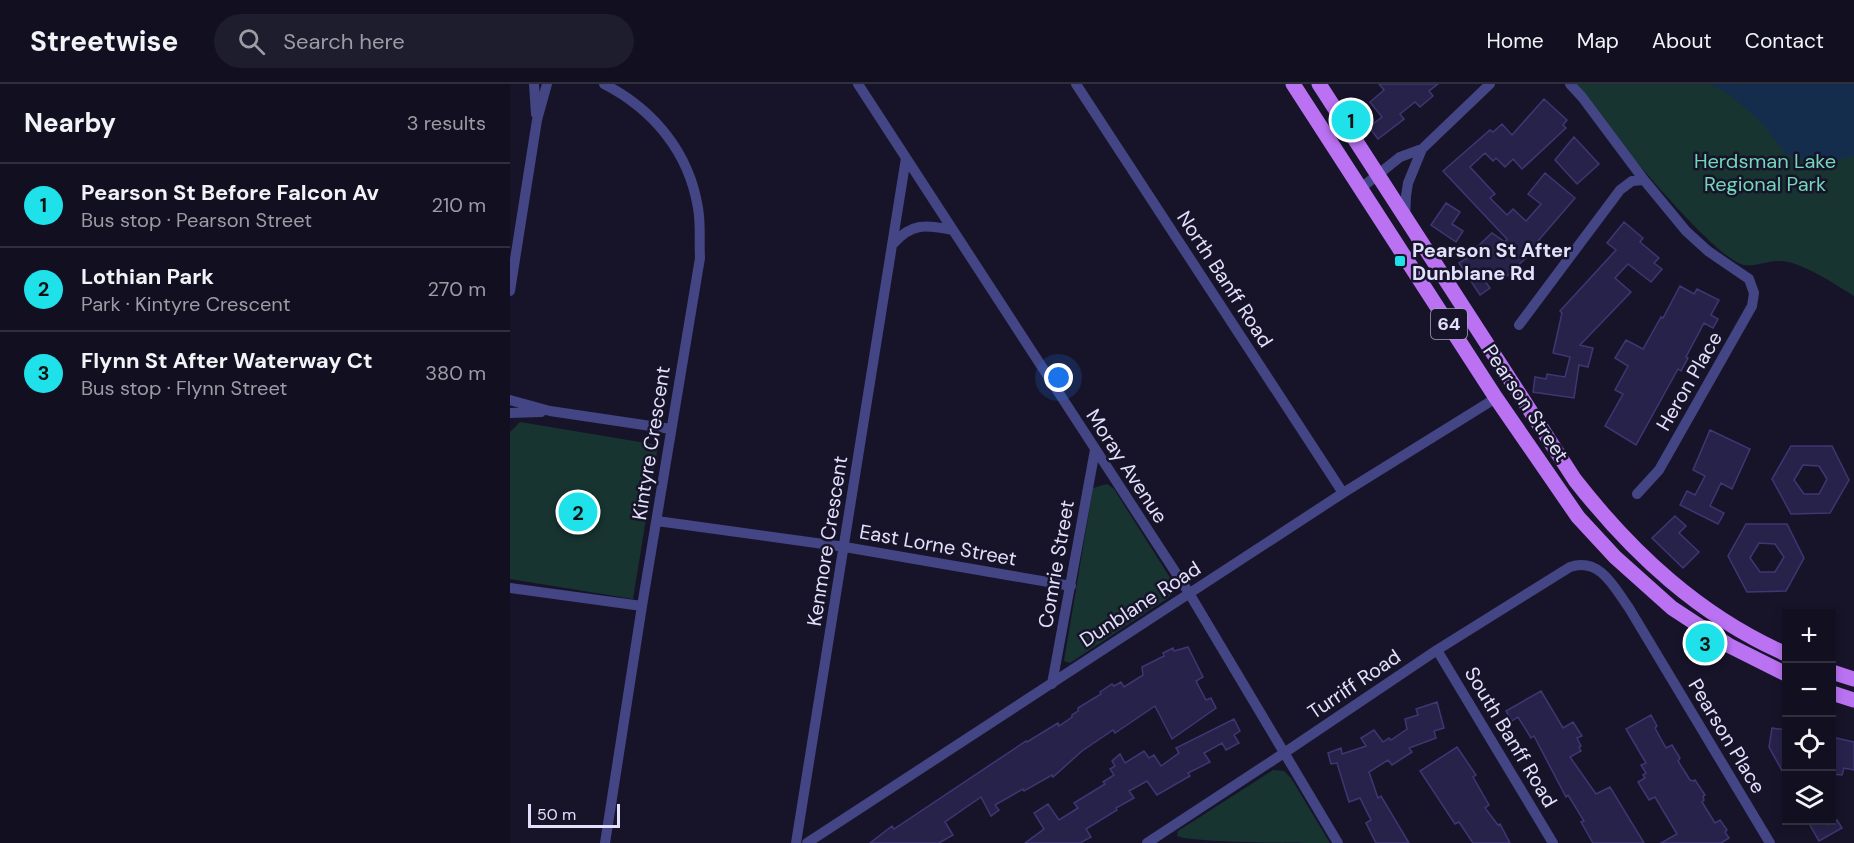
<!DOCTYPE html>
<html lang="en">
<head>
<meta charset="utf-8">
<style>
	body { margin:0; font-family:"DM Sans",sans-serif; background:#1e1d2d; color:#f1f3f6 }
	.controls { position:absolute; right:18px; bottom:18px; display:grid; overflow:hidden; border-radius:0px; box-shadow:0 3px 9px #0003 }
	.controls button { width:54px; height:54px; display:grid; place-items:center; padding:0; border:0; border-bottom:2px solid #302f3e; background:#110f20; color:#f1f3f6; font:30px sans-serif }
	.scale { position:absolute; left:18px; bottom:15px; width:92px; box-sizing:border-box; padding-left:6px; border:3px solid #e2e0fc; border-top:0; font-size:16px; line-height:21px; white-space:nowrap; color:#e2e0fc; -webkit-text-stroke:4px #17142a; paint-order:stroke }
	.you { position:absolute; left:549px; top:294px; width:21px; height:21px; margin:-15px; border:4px solid #fff; border-radius:50%; background:#1a73e8; box-shadow:0 0 0 9px #1a73e833 }
	.badge { display:grid; place-items:center; width:39px; height:39px; border-radius:50%; background:#1ee1ea; color:#111; font-size:20px; font-weight:700 }
	.pin { position:absolute; translate:-50% -50%; border:3px solid #fff; box-shadow:0 2px 6px #0006 }
	.list { margin:0; padding:0; list-style:none }
	h2 { display:flex; justify-content:space-between; align-items:center; height:78px; margin:0; padding:0 24px; font-size:26px }
	h2 small { font-size:20px; font-weight:400; color:#9c9ca5 }
	.list li { display:grid; grid-template-columns:39px 1fr auto; gap:18px; align-items:center; box-sizing:border-box; height:84px; padding:0 24px; border-top:2px solid #302f3e }
	.list b { display:block; font-size:22px; white-space:nowrap }
	.list p { margin:0; font-size:20px; white-space:nowrap; color:#9c9ca5 }
	.list em { font-size:20px; font-style:normal; color:#9c9ca5 }
	.icon { flex:none; width:33px; height:33px; fill:none; stroke:currentColor; stroke-width:2; stroke-linecap:round; stroke-linejoin:round }
	.map { position:relative; flex:none; width:1344px; height:759px; overflow:hidden }
	header { display:flex; align-items:center; gap:36px; box-sizing:border-box; height:84px; padding:0 30px; background:#110f20; border-bottom:2px solid #302f3e }
	header strong { font-size:28px }
	nav { display:flex; gap:33px; margin-inline-start:auto; font-size:21px }
	.search { width:420px; height:54px; background:#1e1d2d; display:flex; align-items:center; gap:15px; box-sizing:border-box; padding:0 21px; border-radius:33px; color:#9c9ca5; font-size:22px }
	main { display:flex }
	aside { flex:1; background:#110f20 }
	.map>svg:first-child { display:block }
</style>
</head>
<body>
<header>
<strong>Streetwise</strong>
<div class="search"><svg class="icon" aria-label="search" viewBox="0 0 24 24"><circle cx="10" cy="10" r="6"/><path d="M15 15l6 6"/></svg>Search here</div>
<nav><a>Home</a><a>Map</a><a>About</a><a>Contact</a></nav>
</header>
<main>
<aside>
<h2>Nearby<small>3 results</small></h2>
<ul class="list">
<li><span class="badge">1</span><div><b>Pearson St Before Falcon Av</b><p>Bus stop · Pearson Street</p></div><em>210 m</em></li>
<li><span class="badge">2</span><div><b>Lothian Park</b><p>Park · Kintyre Crescent</p></div><em>270 m</em></li>
<li><span class="badge">3</span><div><b>Flynn St After Waterway Ct</b><p>Bus stop · Flynn Street</p></div><em>380 m</em></li>
</ul>
</aside>
<div class="map">
<svg width="1344" height="759" viewBox="0 0 1344 759">
	<rect width="100%" height="100%" fill="#17142a"/>
	<path fill="#173431" d="M1061,0H1344V212C1326,201 1291,177 1270,177C1259,176 1245,183 1234,181C1202,175 1088,31 1061,0Z
		M10,338L148,361L123,515L0,495V348Z
		M597,400L604,405L664,500V508L658,514L560,579L554,577L583,404Z
		M763,686L774,687L781,694L820,759C793,759 683,759 667,752L668,747Z"/>
	<path fill="#152d4d" d="M1200,0H1344V72L1309,81L1276,70L1250,37L1219,10Z"/>
	<path fill="#27224a" stroke="#3f3673" stroke-width="1.5" fill-rule="evenodd" d="M869,0H928L919,7L923,12L910,23L905,18L890,30L894,35L868,55L859,43L872,33L860,18L874,6Z
		M1034,15L1057,36L1053,41L1056,44L1012,85L1003,75L995,83L986,74L983,77L975,69L960,83L985,110L980,114L997,131L1003,125L1016,137L1031,120L1018,110L1035,89L1065,114L1015,172L1016,174L997,192L991,186L975,197L980,204L970,211L949,179L971,165L968,162L982,149L995,158L997,155L933,87L980,46L983,48L992,40L1002,51Z
		M1064,53L1089,80L1067,100L1045,76Z
		M936,119L950,128L942,140L953,147L946,158L921,141Z
		M1114,138L1133,154L1130,158L1149,174L1144,179L1152,185L1141,198L1118,180L1105,194L1121,208L1070,261L1083,264L1078,283L1069,281L1064,314L1023,308L1025,293L1036,295L1037,290L1055,293L1060,273L1043,269L1052,229L1050,227L1106,166L1097,159Z
		M1170,202L1184,210L1187,205L1209,216L1201,231L1208,235L1203,244L1194,239L1176,273L1178,274L1171,287L1168,285L1126,361L1095,342L1113,310L1105,306L1118,282L1105,274L1116,256L1133,265L1151,233L1153,234Z
		M1200,346L1240,365L1222,405L1211,399L1200,422L1214,429L1208,440L1170,421L1177,407L1185,411L1195,392L1183,386Z
		M1281,362H1322L1339,396L1320,429L1281,430L1262,395ZM1293,381L1309,382L1317,395L1309,410H1294L1284,396Z
		M1165,432L1176,442L1169,449L1189,468L1173,484L1142,454Z
		M1236,440H1277L1294,474L1276,507L1237,508L1218,472ZM1249,459L1265,460L1274,473L1265,488H1250L1240,474Z
		M678,563L693,593L686,597L696,616L701,614L706,624L662,655L645,622L605,649L603,646L572,667L543,693L542,691L514,707L513,705L485,721L489,726L481,732L471,713L435,738L443,751L429,759H360L382,742L384,745L516,657L517,658L548,639L549,642L562,633V631L568,627V624L591,610L590,608L602,600L604,602L611,598L614,603L633,591L632,583L654,572L653,569L663,564L664,567Z
		M1031,607L1053,644L1063,638L1072,652L1067,654L1071,662L1069,663L1071,667L1060,673L1086,710L1100,703L1134,759H1083L1071,738L1074,737L1058,711L1056,713L1024,652L1021,654L1008,633L1002,637L996,627Z
		M927,618L934,644L924,647L926,654L899,664L902,668L882,681L878,676L859,688L868,714L871,712L899,759H866L856,739L861,736L850,714L839,718L827,679L821,680L818,669L831,664L832,670L856,662L851,654L864,646L873,658L879,654L881,656L897,645L895,635L908,631L906,625Z
		M1141,631L1147,642L1145,644L1156,664L1162,661L1170,674L1168,677L1180,696L1183,697L1185,696L1195,711L1193,712L1194,716L1192,718L1205,739L1210,736L1217,746L1215,748L1219,754L1211,759H1151L1167,750L1145,713L1139,716L1128,698L1135,694L1133,691L1136,689L1131,681L1136,679L1116,645Z
		M724,635L730,647L724,651L729,659L716,666L712,659L694,669L700,678L678,689L680,692L647,711L637,697L619,707L624,714L606,724L607,726L576,745L581,753L570,759H515L534,745L524,729L538,720L549,736L568,724L564,719L595,700L593,698L604,691L600,685L605,682L602,677L610,670L615,679L634,667L639,674L644,671L651,682L669,669L666,664Z
		M1262,644L1276,646V694L1259,663Z
		M1322,653L1344,658V686L1334,684L1332,691L1322,690Z
		M947,663L966,691L963,693L979,721L975,724L988,741L990,740L1000,759H963L949,738L945,740L910,687Z
		M1297,736H1315L1318,741L1327,736L1332,744L1309,757Z"/>
	<g fill="none" stroke-linecap="round" stroke-linejoin="round">
		<path stroke="#444585" stroke-width="10" d="M24,0L26,30
			M94,0C143,25 179,68 188,124C191,140 189,158 190,174L132,522L95,759
			M348,0L679,509L828,759
			M566,0L833,409
			M1060,0L1072,13L1134,96L1176,147L1198,167L1239,195L1244,209L1242,222L1149,386L1127,410
			M851,104L890,73L912,65
			M895,134L896,112L898,99L912,65L980,0
			M383,160C402,138 416,141 443,146
			M0,207L27,36L37,0
			M1009,241L1110,106L1122,97L1134,96
			M0,316L40,327L161,345
			M0,329L31,328
			M147,437L335,463L561,502
			M0,504L132,522
			M927,566L1043,759
			M542,600L585,366
			M286,759L396,74
			M297,759L833,409L986,314
			M637,759L774,669L927,566L1060,483C1090,473 1104,503 1119,524L1260,759"/>
		<path stroke="#ba72f2" stroke-width="15" d="M783,0L986,314L1068,433L1105,473L1162,524L1220,562L1276,590
			M809,0L1065,396C1123,470 1190,532 1276,570
			M1322,588L1344,595
			M1322,609L1344,616"/>
	</g>
	<rect fill="#1ee1ea" stroke="#17142a" stroke-width="2" x="884" y="171" width="12" height="12" rx="3"/>
	<g text-anchor="middle" dominant-baseline="central" stroke-width="5" stroke-linejoin="round" paint-order="stroke">
		<rect fill="#17142a" stroke="#a5a3bd" stroke-width="1.5" x="921" y="225" width="36" height="30" rx="4.5"/>
		<g font-size="18" font-weight="bold" fill="#e2e0fc">
			<text x="939" y="240">64</text>
		</g>
		<g font-size="20" fill="#71d7b8" stroke="#17142a">
			<text x="1255" y="77">Herdsman Lake<tspan x="1255" dy="23">Regional Park</tspan></text>
		</g>
		<g font-size="20" font-weight="bold" fill="#e2e0fc" stroke="#17142a" text-anchor="start">
			<text x="902" y="166">Pearson St After<tspan x="902" dy="23">Dunblane Rd</tspan></text>
		</g>
		<g font-size="20" fill="#e2e0fc" stroke="#17142a">
			<text transform="translate(715 195) rotate(57)">North Banff Road</text>
			<text transform="translate(1179 297) rotate(-60)">Heron Place</text>
			<text transform="translate(1016 319) rotate(56)">Pearson Street</text>
			<text transform="translate(141 359) rotate(-81)">Kintyre Crescent</text>
			<text transform="translate(617 382) rotate(57)">Moray Avenue</text>
			<text transform="translate(317 457) rotate(-81)">Kenmore Crescent</text>
			<text transform="translate(428 461) rotate(10)">East Lorne Street</text>
			<text transform="translate(546 480) rotate(-80)">Comrie Street</text>
			<text transform="translate(630 520) rotate(-33)">Dunblane Road</text>
			<text transform="translate(844 600) rotate(-34)">Turriff Road</text>
			<text transform="translate(1217 652) rotate(59)">Pearson Place</text>
			<text transform="translate(1001 653) rotate(59)">South Banff Road</text>
		</g>
	</g>
</svg>
<div class="controls">
<button>+</button>
<button>−</button>
<button><svg class="icon" aria-label="locate" viewBox="0 0 24 24"><circle cx="12" cy="12" r="6"/><path d="M12 2v4M12 18v4M2 12h4M18 12h4"/></svg></button>
<button><svg class="icon" aria-label="layers" viewBox="0 0 24 24"><path d="M12 4l9 5-9 5-9-5zM3 14l9 5 9-5"/></svg></button>
</div>
<div class="scale">50 m</div>
<div class="you"></div>
<div class="pin badge" style="left:841px;top:36px">1</div>
<div class="pin badge" style="left:68px;top:428px">2</div>
<div class="pin badge" style="left:1195px;top:559px">3</div>
</div>
</main>
</body>
</html>
